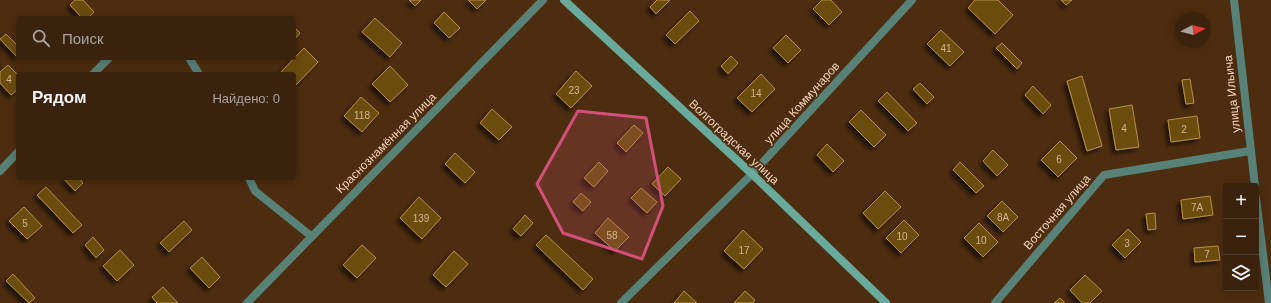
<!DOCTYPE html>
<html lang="ru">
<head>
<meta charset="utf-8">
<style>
	body { margin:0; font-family:Helvetica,sans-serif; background:#452f1a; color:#f1f3f6 }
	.controls { position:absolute; right:12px; bottom:12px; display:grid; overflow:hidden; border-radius:4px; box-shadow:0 2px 10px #0003 }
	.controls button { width:36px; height:36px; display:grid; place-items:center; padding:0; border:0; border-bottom:1px solid #543f2d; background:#3a220c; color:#f1f3f6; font:20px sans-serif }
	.compass { position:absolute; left:1175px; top:12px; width:36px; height:36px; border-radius:50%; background:#3a220c; box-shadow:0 2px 10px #0003; rotate:83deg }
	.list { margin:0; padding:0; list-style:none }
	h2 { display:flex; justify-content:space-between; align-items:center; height:52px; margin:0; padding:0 16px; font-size:17px }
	h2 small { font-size:13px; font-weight:400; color:#aba49d }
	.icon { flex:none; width:22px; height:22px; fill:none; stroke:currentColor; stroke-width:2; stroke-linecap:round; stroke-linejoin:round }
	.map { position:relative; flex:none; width:1271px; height:303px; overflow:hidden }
	.search { position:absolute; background:#3a220c; box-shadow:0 2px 10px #0003; left:16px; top:16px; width:280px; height:44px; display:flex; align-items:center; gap:10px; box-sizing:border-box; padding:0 14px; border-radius:4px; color:#aba49d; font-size:15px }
	.panel { position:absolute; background:#3a220c; box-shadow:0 2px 10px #0003; left:16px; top:72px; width:280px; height:108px; border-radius:4px }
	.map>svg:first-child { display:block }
</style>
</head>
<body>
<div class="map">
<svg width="1271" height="303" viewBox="0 0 1271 303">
	<defs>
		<filter id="shadow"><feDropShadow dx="-3.5" dy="3.5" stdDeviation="2" flood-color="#0009"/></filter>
	</defs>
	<rect width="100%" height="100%" fill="#4d2d10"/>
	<path fill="#6b4d10" stroke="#b98f45" filter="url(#shadow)" d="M75,0H83L94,12L88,18H82L70,5Z
		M409,0H421L415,6Z
		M468,0H486L477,9Z
		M657,0H670L656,14L650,7Z
		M822,0H831L842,12L829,25L813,9Z
		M975,0H998L1013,15L995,34L968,8Z
		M1061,0H1072L1066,5Z
		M690,11L699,21L675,44L666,35Z
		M444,12L460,28L449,38L434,23Z
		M375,18L402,43L390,57L362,32Z
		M294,27L300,33L294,40Z
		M941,30L964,52L950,66L927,44Z
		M6,34L18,46V58L0,39Z
		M786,35L801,50L788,63L773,48Z
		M1002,43L1022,63L1017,69L996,48Z
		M304,48L318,62L295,86L294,74L280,73Z
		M731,56L738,63L728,74L721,66Z
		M8,65L18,75V89L11,95L0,83V72Z
		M390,66L408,85L390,102L372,84Z
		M576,71L592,86L571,108L556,94Z
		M761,74L775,89L752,112L737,98Z
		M1082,76L1102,146L1087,151L1067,81Z
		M1190,79L1194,103L1186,104L1182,80Z
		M920,83L934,97L927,104L913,89Z
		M1033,86L1051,105L1043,114L1025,95Z
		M887,92L917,123L908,131L878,101Z
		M361,97L379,113L362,132L344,116Z
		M1132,105L1139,147L1116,150L1109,109Z
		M492,109L512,127L499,140L480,123Z
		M861,110L886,135L874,147L849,122Z
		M1197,116L1200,138L1171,142L1168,120Z
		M634,125L643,133L626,152L617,143Z
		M1060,141L1077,158L1058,177L1041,160Z
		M827,144L844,161L833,172L817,155Z
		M993,150L1008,165L997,176L983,161Z
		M455,153L475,172L465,183L445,164Z
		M599,162L608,171L594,187L584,178Z
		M960,162L984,186L976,193L953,170Z
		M668,167L681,179L665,196L652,184Z
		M63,178H79L83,183L75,191Z
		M46,187L82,225L73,233L37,195Z
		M641,188L657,202L647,213L631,198Z
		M885,191L901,207L878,229L863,213Z
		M581,193L591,202L583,211L573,202Z
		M1210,196L1213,215L1183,219L1181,200Z
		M419,197L441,218L422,239L400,218Z
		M1002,201L1018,217L1003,232L987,216Z
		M24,207L42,226L27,239L9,221Z
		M1155,213L1156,229L1148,230L1146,214Z
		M525,215L533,223L521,236L513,229Z
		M608,218L629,237L615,251L595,233Z
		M904,220L919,235L901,253L886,238Z
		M184,221L192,230L169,252L160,243Z
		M979,223L998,242L983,257L964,238Z
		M1128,229L1141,242L1125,258L1112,245Z
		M743,230L763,249L744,269L724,251Z
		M546,235L593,279L583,290L536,245Z
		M93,237L104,250L96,258L85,245Z
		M362,245L376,258L357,278L343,265Z
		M1218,246L1220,260L1195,262L1194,248Z
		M120,250L134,265L117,281L103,266Z
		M454,251L468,264L446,287L433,275Z
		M202,257L220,277L209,288L190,268Z
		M13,274L35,298L29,303L6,281Z
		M1085,275L1102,291L1090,303H1082L1070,290Z
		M163,287L178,303H157L152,297Z
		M684,291L697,303H674Z
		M745,291L755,300L753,303H734Z
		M1060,298L1065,303H1054Z"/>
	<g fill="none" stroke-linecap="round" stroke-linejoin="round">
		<path stroke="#588178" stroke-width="8" d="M189,58L199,74
			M249,178L255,191L311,236"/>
		<path stroke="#588178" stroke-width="8" d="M1234,0L1255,186
			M93,74L109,58
			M0,171L18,152
			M1256,198L1269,303
			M247,303L543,0
			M621,303L752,174L912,0
			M995,303L1104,175L1250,151"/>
		<path stroke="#68ab9d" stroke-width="8" d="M564,0L752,174L886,303"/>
	</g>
	<path fill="#d25178" fill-opacity="0.2" stroke="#d25178" stroke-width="3" stroke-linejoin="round" d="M578,111L646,118L663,206L642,259L563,233L537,184Z"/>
	<g text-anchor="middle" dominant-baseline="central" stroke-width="3" stroke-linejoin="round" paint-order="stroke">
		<g font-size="10" fill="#d4b390">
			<text x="946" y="48">41</text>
			<text x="9" y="79">4</text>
			<text x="574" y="90">23</text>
			<text x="756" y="93">14</text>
			<text x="362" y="115">118</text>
			<text x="1124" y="128">4</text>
			<text x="1184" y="129">2</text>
			<text x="1059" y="159">6</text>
			<text x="1197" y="207">7А</text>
			<text x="1003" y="217">8А</text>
			<text x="421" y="218">139</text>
			<text x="25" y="223">5</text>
			<text x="612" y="235">58</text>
			<text x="902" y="236">10</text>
			<text x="981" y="240">10</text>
			<text x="1127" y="243">3</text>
			<text x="744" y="250">17</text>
			<text x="1207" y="254">7</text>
		</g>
		<g font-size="12" fill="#f7d5ba" stroke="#4d2d10">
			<text transform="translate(1232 94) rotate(-96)">улица Ильича</text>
			<text transform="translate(802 103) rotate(-48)">улица Коммунаров</text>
			<text transform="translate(734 142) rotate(43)">Волгоградская улица</text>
			<text transform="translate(386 143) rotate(-45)">Краснознамённая улица</text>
			<text transform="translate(1057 212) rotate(-49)">Восточная улица</text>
		</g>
	</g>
</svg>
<div class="controls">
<button>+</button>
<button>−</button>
<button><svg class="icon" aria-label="layers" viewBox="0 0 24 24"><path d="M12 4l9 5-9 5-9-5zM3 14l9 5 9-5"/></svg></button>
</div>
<svg class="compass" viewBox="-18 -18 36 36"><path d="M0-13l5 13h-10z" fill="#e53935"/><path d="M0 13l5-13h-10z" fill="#aba49d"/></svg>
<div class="search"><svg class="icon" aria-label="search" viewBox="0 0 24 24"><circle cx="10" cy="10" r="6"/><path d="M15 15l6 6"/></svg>Поиск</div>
<section class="panel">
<h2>Рядом<small>Найдено: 0</small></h2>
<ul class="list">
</ul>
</section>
</div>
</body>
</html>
